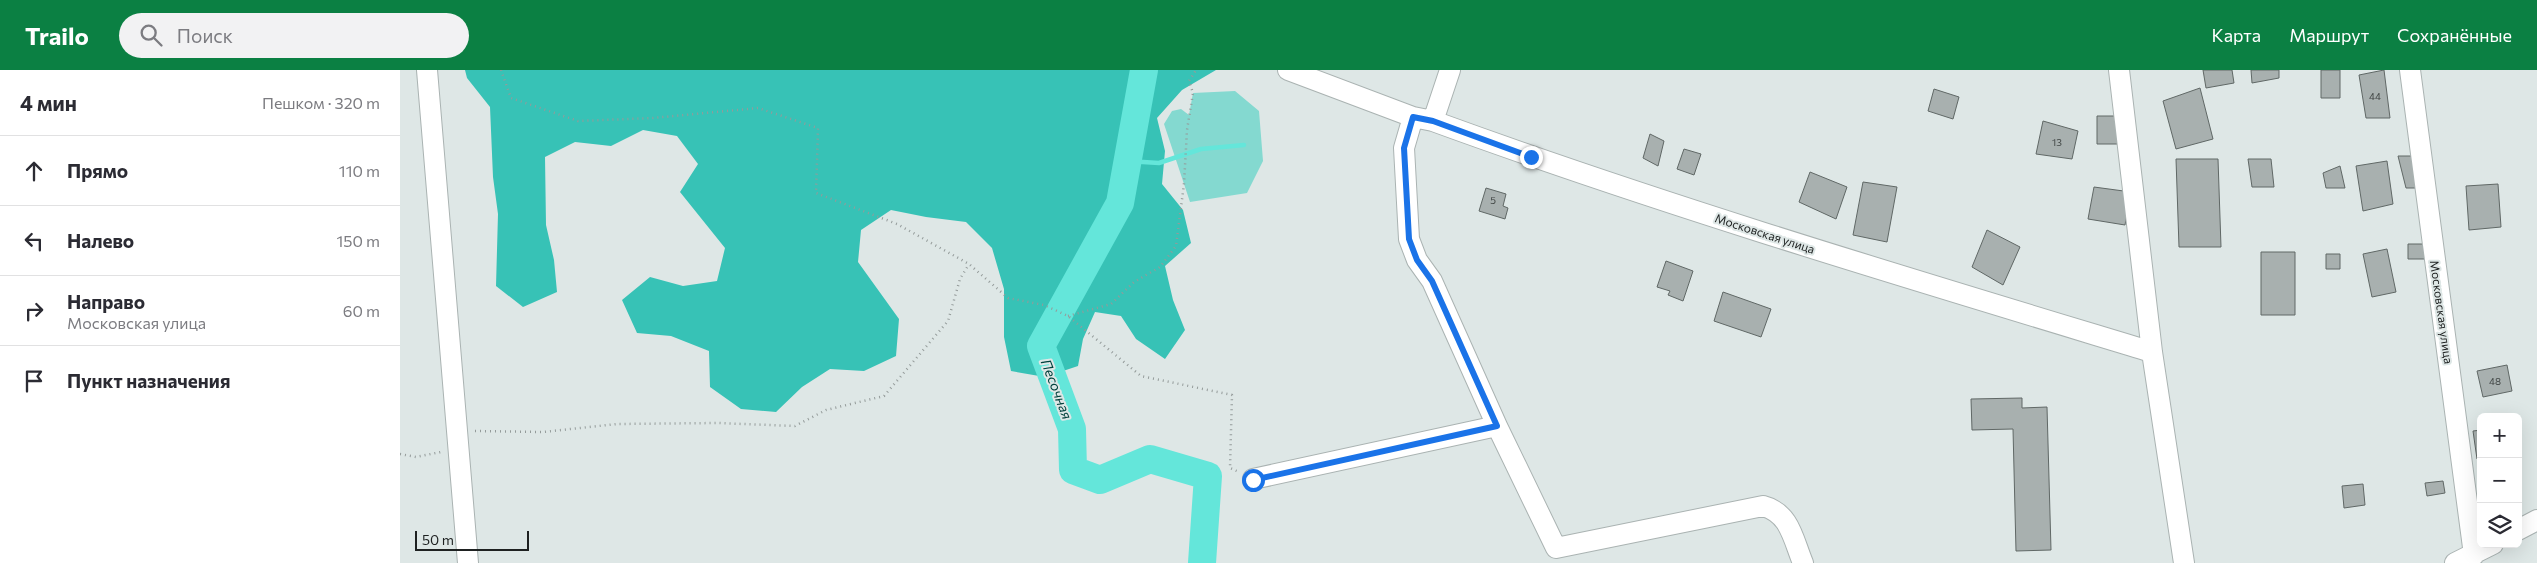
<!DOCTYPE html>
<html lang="ru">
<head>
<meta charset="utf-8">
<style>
	body { margin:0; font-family:Commissioner,sans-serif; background:#f2f2f3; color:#2b2b33 }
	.controls { position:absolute; right:15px; bottom:15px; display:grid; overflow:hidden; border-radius:8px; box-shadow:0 5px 20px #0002 }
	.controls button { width:45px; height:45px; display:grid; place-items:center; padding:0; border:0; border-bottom:1px solid #e1e1e2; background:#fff; color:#2b2b33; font:25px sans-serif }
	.scale { position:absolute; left:15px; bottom:12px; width:114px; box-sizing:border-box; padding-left:5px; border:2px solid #1e2121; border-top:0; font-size:14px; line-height:18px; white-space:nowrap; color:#1e2121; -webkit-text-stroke:4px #dee7e6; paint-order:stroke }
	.stop { position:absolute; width:15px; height:15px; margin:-11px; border:4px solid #1a73e8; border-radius:50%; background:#fff }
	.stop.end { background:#1a73e8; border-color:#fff; box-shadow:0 1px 5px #0008 }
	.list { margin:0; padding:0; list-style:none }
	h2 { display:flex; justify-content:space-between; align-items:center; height:65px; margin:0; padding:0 20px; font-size:21px }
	h2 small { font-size:16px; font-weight:400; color:#7c7c81 }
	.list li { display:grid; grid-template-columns:32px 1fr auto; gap:15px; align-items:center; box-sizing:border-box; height:70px; padding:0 20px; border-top:1px solid #e1e1e2 }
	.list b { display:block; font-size:19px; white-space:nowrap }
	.list p { margin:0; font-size:16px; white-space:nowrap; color:#7c7c81 }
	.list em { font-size:16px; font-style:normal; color:#7c7c81 }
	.icon { flex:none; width:28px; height:28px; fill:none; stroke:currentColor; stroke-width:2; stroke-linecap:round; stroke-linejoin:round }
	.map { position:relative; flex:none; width:2137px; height:493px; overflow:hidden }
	header { display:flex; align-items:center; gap:30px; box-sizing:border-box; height:70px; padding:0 25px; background:#0b8043; color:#fff }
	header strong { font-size:24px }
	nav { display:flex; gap:28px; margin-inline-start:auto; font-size:18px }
	.search { width:350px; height:45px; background:#f2f2f3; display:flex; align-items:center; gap:12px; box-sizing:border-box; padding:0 18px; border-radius:28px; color:#7c7c81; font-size:19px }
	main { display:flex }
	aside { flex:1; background:#fff }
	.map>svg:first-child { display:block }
</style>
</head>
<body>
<header>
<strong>Trailo</strong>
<div class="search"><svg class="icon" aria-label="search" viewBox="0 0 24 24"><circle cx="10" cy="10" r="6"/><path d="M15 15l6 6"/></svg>Поиск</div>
<nav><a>Карта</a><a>Маршрут</a><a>Сохранённые</a></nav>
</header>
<main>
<aside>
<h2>4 мин<small>Пешком · 320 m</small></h2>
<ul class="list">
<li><svg class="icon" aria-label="ahead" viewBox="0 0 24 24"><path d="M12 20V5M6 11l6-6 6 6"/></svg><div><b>Прямо</b></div><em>110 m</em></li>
<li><svg class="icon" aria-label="left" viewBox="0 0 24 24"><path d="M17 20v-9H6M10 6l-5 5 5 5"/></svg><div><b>Налево</b></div><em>150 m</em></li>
<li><svg class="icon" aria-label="right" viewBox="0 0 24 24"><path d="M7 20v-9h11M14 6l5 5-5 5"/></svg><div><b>Направо</b><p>Московская улица</p></div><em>60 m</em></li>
<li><svg class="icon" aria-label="arrive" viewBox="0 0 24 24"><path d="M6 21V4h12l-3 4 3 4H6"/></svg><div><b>Пункт назначения</b></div></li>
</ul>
</aside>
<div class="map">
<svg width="2137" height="493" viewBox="0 0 2137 493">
	<rect width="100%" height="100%" fill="#dee7e6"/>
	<path fill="#84d9d0" d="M835,21L859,41L863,91L847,123L790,132L764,54L772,41L781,39L789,45L793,23Z"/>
	<path fill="#37c2b6" d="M65,0H816L782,20L757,48L765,81L762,114L783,140L791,173L765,196L773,230L785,260L765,289L736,269L721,246L695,242L683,269L678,296L645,307L611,301L604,267V219L592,178L566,152L526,147L491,140L461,160L458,192L499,249L496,286L464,301L430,299L402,317L376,342L341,339L310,317L309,281L271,266L237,263L222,230L250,207L283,216L317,211L325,178L280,122L298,94L277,66L243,60L211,76L175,72L145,87L146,155L154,190L157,222L123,237L96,216L98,144L93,107L90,37L67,8Z"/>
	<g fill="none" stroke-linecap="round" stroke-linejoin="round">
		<path stroke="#64e6da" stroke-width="4.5" d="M727,91L759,93L801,79L844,75"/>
		<path stroke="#64e6da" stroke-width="28" d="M744,0L720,133L641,276L672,359L673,400L700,410L750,389L808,406L802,493"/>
	</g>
	<path fill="#a8b0af" stroke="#606866" d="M1803,0H1832L1834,13L1806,18Z
		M1851,0H1879V8L1852,13Z
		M1921,0H1940V28H1921Z
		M1984,0L1990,48H1966L1959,5Z
		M1800,18L1813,69L1776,79L1763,31Z
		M1534,19L1559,27L1553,49L1528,41Z
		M1697,46H1718V74H1697Z
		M1643,51L1678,61L1672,89L1636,84Z
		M1250,64L1264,71L1258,96L1243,88Z
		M1284,79L1301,84L1294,105L1277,99Z
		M1998,86H2014L2020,118H2006Z
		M1776,89H1818L1821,177H1779Z
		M1848,89H1871L1874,117H1852Z
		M1987,91L1993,134L1963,141L1956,96Z
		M1940,96L1945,118H1926L1923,103Z
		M1410,102L1447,117L1436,149L1399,132Z
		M1463,112L1497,117L1487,172L1453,165Z
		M2098,114L2101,157L2069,160L2066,116Z
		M1694,117L1731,122L1725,155L1688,149Z
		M1086,118L1106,124L1103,136L1108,138L1105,149L1079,141Z
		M1587,160L1620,177L1603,215L1572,197Z
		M2008,174H2027V189H2008Z
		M1987,179L1996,222L1972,227L1963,184Z
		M1861,182H1895V245H1861Z
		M1926,184H1940V199H1926Z
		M1266,191L1293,201L1283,231L1268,225L1270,221L1257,217Z
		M1323,222L1371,239L1361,267L1314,251Z
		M2107,295L2112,321L2083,327L2077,301Z
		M1622,328V338L1647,337L1651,480L1616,481L1613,359L1572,360L1571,329Z
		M2081,360V388L2077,389L2073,361Z
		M2043,411L2045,423L2027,426L2025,413Z
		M1963,414L1965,435L1944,438L1942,416Z"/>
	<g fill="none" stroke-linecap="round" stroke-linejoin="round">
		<g stroke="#aab3b2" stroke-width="22">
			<path id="minor" d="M27,0L68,493
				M888,0L1013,47
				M1050,0L1033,51C1269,137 1511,209 1752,282
				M1719,0L1752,282L1784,493
				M2010,0L2074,485
				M1097,356L1156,478L1363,436C1390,443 1393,469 1403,493
				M853,409L1097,356L1032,211L1017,190L1009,169L1004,78L1013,47L1033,51
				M2118,460L2137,450
				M2055,493L2093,474"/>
		</g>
		<path stroke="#949b9a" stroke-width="2.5" stroke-dasharray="1 4" stroke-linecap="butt" d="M101,0L111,28L178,51L253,48L358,38L418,58L416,123L497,154L569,194L608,228L644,235L668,246L741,306L832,325L830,398L839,402
			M668,246L711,234L734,212L760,197L776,176L784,114L787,60L793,23L789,11L796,0
			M75,361L143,362L217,354L318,353L395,356L426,340L484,326L548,251L560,209L569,194
			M0,384L16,387L41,382"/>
		<use href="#minor" stroke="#fff" stroke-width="20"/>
	</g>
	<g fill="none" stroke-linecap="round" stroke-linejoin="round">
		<path stroke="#1a73e8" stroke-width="6" d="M853,410L1097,356L1032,211L1017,190L1009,169L1004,78L1013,47L1033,51L1131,87"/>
	</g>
	<g text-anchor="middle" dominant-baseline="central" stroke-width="4" stroke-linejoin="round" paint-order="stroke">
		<g font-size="10" fill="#404544">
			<text x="1975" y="26">44</text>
			<text x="1657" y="72">13</text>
			<text x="1093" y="130">5</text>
			<text x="2095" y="311">48</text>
		</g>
		<g font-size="12" fill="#1e2121" stroke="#dee7e6">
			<text transform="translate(1365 163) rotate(18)">Московская улица</text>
			<text transform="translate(2042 242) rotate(82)">Московская улица</text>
		</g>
		<g font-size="14" font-style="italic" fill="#03433e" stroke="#dee7e6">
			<text transform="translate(657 319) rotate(69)">Песочная</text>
		</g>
	</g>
</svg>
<div class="controls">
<button>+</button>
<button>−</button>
<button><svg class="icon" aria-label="layers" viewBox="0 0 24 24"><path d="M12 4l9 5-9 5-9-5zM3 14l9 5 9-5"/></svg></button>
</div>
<div class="scale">50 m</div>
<div class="stop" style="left:853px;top:410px"></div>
<div class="stop end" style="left:1131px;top:87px"></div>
</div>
</main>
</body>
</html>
